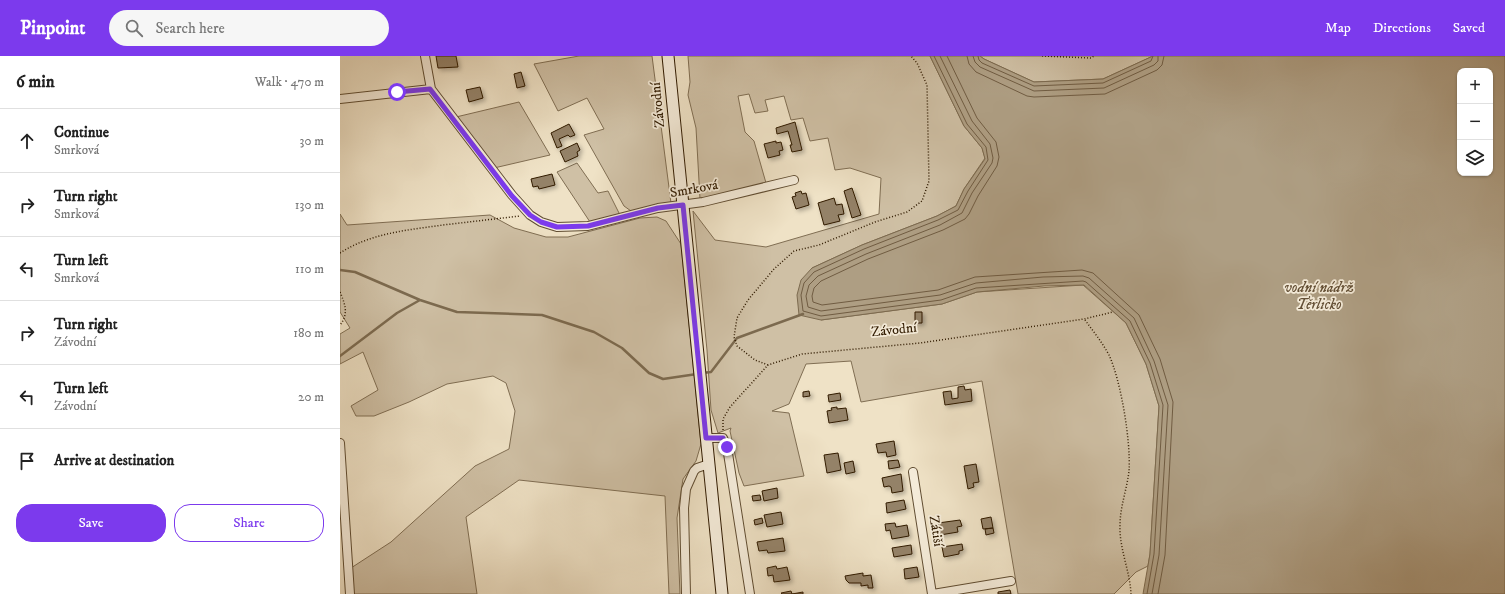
<!DOCTYPE html>
<html lang="en">
<head>
<meta charset="utf-8">
<style>
	body { margin:0; font-family:"IM FELL DW Pica",serif; background:#f6f6f6; color:#222 }
	.controls { position:absolute; right:12px; top:12px; display:grid; overflow:hidden; border-radius:8px; box-shadow:0 1px 3px #0004 }
	.controls button { width:36px; height:36px; display:grid; place-items:center; padding:0; border:0; border-bottom:1px solid #e0e0e0; background:#fff; color:#222; font:20px sans-serif }
	.stop { position:absolute; width:12px; height:12px; margin:-9px; border:3px solid #7c3aed; border-radius:50%; background:#fff }
	.stop.end { background:#7c3aed; border-color:#fff; box-shadow:0 1px 4px #0008 }
	.list { margin:0; padding:0; list-style:none }
	h2 { display:flex; justify-content:space-between; align-items:center; height:52px; margin:0; padding:0 16px; font-size:17px }
	h2 small { font-size:13px; font-weight:400; color:#767676 }
	.list li { display:grid; grid-template-columns:26px 1fr auto; gap:12px; align-items:center; box-sizing:border-box; height:64px; padding:0 16px; border-top:1px solid #e0e0e0 }
	.list b { display:block; font-size:15px; white-space:nowrap }
	.list p { margin:0; font-size:13px; white-space:nowrap; color:#767676 }
	.list em { font-size:13px; font-style:normal; color:#767676 }
	.actions { display:flex; gap:8px; padding:12px 16px }
	.actions a { flex:1; padding:9px 0; border:1px solid #7c3aed; border-radius:16px; text-align:center; font-size:14px; color:#7c3aed }
	.actions .main { background:#7c3aed; color:#fff }
	.icon { flex:none; width:22px; height:22px; fill:none; stroke:currentColor; stroke-width:2; stroke-linecap:round; stroke-linejoin:round }
	.map { position:relative; flex:none; width:1165px; height:538px; overflow:hidden }
	header { display:flex; align-items:center; gap:24px; box-sizing:border-box; height:56px; padding:0 20px; background:#7c3aed; color:#fff }
	header strong { font-size:19px }
	nav { display:flex; gap:22px; margin-inline-start:auto; font-size:14px }
	.search { width:280px; height:36px; background:#f6f6f6; display:flex; align-items:center; gap:10px; box-sizing:border-box; padding:0 14px; border-radius:22px; color:#767676; font-size:15px }
	main { display:flex }
	aside { flex:1; background:#fff }
	.map>svg:first-child { display:block }
</style>
</head>
<body>
<header>
<strong>Pinpoint</strong>
<div class="search"><svg class="icon" aria-label="search" viewBox="0 0 24 24"><circle cx="10" cy="10" r="6"/><path d="M15 15l6 6"/></svg>Search here</div>
<nav><a>Map</a><a>Directions</a><a>Saved</a></nav>
</header>
<main>
<aside>
<h2>6 min<small>Walk · 470 m</small></h2>
<ul class="list">
<li><svg class="icon" aria-label="ahead" viewBox="0 0 24 24"><path d="M12 20V5M6 11l6-6 6 6"/></svg><div><b>Continue</b><p>Smrková</p></div><em>30 m</em></li>
<li><svg class="icon" aria-label="right" viewBox="0 0 24 24"><path d="M7 20v-9h11M14 6l5 5-5 5"/></svg><div><b>Turn right</b><p>Smrková</p></div><em>130 m</em></li>
<li><svg class="icon" aria-label="left" viewBox="0 0 24 24"><path d="M17 20v-9H6M10 6l-5 5 5 5"/></svg><div><b>Turn left</b><p>Smrková</p></div><em>110 m</em></li>
<li><svg class="icon" aria-label="right" viewBox="0 0 24 24"><path d="M7 20v-9h11M14 6l5 5-5 5"/></svg><div><b>Turn right</b><p>Závodní</p></div><em>180 m</em></li>
<li><svg class="icon" aria-label="left" viewBox="0 0 24 24"><path d="M17 20v-9H6M10 6l-5 5 5 5"/></svg><div><b>Turn left</b><p>Závodní</p></div><em>20 m</em></li>
<li><svg class="icon" aria-label="arrive" viewBox="0 0 24 24"><path d="M6 21V4h12l-3 4 3 4H6"/></svg><div><b>Arrive at destination</b></div></li>
</ul>
<div class="actions"><a class="main">Save</a><a>Share</a></div>
</aside>
<div class="map">
<svg width="1165" height="538" viewBox="0 0 1165 538">
	<defs>
		<filter id="shadow"><feDropShadow dx="2.5" dy="2.5" stdDeviation="2" flood-color="#0004"/></filter>
	</defs>
	<rect width="100%" height="100%" fill="#efe2c6"/>
	<filter id="stains"><feTurbulence type="fractalNoise" baseFrequency=".005" numOctaves="4"/><feColorMatrix values="0 0 0 0 .2 0 0 0 0 .09 0 0 0 0 .02 0 0 0 .5 -.17"/></filter>
	<radialGradient id="worn" r=".72"><stop offset=".6" stop-color="#630" stop-opacity="0"/><stop offset="1" stop-color="#630" stop-opacity=".3"/></radialGradient>
	<path fill="#cfc0a5" stroke="#806e53" d="M239,0H312L331,147L291,155L284,150L244,79L264,73L247,42L218,55L194,8Z
		M348,0H590L624,70L642,92L645,102L624,133L616,150L597,160L522,189L472,212L481,264L602,248L637,236L743,229L786,267L806,308L819,350L810,498L808,510L796,516L774,538H678L642,325L521,346L511,305L466,308L449,348L432,355L449,357L464,420L404,430L399,417L390,375L391,372L378,377L371,354L367,294L353,155L375,184L426,191L539,158L541,122L510,112L495,114L488,82L470,85L463,62L451,64L444,40L425,44L428,55L415,57L409,38L398,40L405,76L414,85L426,127L360,143L356,72L348,39L350,26Z
		M640,0H813L763,23L694,26L644,3Z
		M179,46L210,99L154,112L116,61Z
		M237,107L258,137L268,135L280,159L250,166L217,116Z
		M0,158L7,169L150,159L174,172L206,181H228L300,162L317,161L326,165L341,188L361,388L356,405L343,423L337,462L340,538H329L325,440L179,424L126,461L137,538H13L11,512L51,486L135,410L169,393L175,355L166,327L153,320L107,328L69,346L34,360H16L11,350L38,334L23,296L0,308V278L10,272L0,256Z"/>
	<path fill="#ae9e83" stroke="#7c6a4f" fill-rule="evenodd" d="M590,0H640L644,3L694,26L763,23L813,0H1165V538H803L810,498L819,350L806,308L786,267L744,229L704,230L637,236L602,248L481,264L459,259L457,239L461,224L472,212L522,189L597,160L616,150L624,133L645,103L642,92L624,70ZM1120,15H1150V117H1120Z"/>
	<g fill="none" stroke-linecap="round" stroke-linejoin="round">
		<path stroke="#705c42" stroke-width="1" d="M594,0L627,68L646,91L648,104L628,135L618,154L598,164L524,193L474,216L464,227L461,239L463,255L481,260L601,244L636,232L743,225L746,226L790,265L810,307L823,349L814,498L807,538
			M600,0L632,65L650,88L653,102L652,107L632,137L622,157L600,169L526,198L478,220L469,229L466,240L468,251L481,255L600,239L636,227L703,221L743,220L749,222L794,262L814,305L828,349L819,499L812,538
			M607,0L637,62L656,86L659,101L657,110L638,140L629,158L625,163L603,174L528,203L481,225L474,232L472,240L473,246L482,249L598,234L635,221L742,214L753,217L799,259L820,303L833,346L825,499L818,538
			M627,0L629,8L636,16L687,40L694,41L765,38L817,14L822,9L824,0
			M633,0L635,6L640,11L694,35L764,32L814,9L818,5V0
			M638,0L639,4L642,7L694,30L763,27L811,5L813,0"/>
		<path stroke="#7c6a4f" stroke-width="2.5" d="M0,214L15,216L80,244L117,256L202,259L254,276L282,292L309,317L323,323L357,318
			M0,300L57,257L80,244
			M362,317L371,316L397,282L463,258"/>
	</g>
	<path fill="#948267" stroke="#311b01" filter="url(#shadow)" d="M96,0H116L118,11L98,12Z
		M181,16L185,30L177,32L174,18Z
		M140,31L143,42L129,46L126,34Z
		M455,66L462,94L452,96L450,89H452L448,75L437,78L436,72Z
		M229,68L235,79L230,81L228,79L219,83L222,90L217,92L211,77Z
		M436,85V87L441,86L443,94L439,95L440,99L428,102L424,88Z
		M237,87L240,94L237,96L238,100L225,106L220,95Z
		M212,118L215,129L199,133L198,130L193,131L191,123Z
		M512,132L521,159L512,162L504,135Z
		M461,135L462,138L466,137L469,149L456,153L452,141L456,140L455,137Z
		M494,142L496,149L502,148L504,158L498,159L500,165L484,169L478,147Z
		M575,256H582V267H575Z
		M624,330L625,334L631,333L632,345L605,349L603,336L611,335L612,343L618,342V331Z
		M469,335L470,340L463,341V336Z
		M500,337L501,344L489,346L488,339Z
		M497,351V353L506,352L508,364L489,367L487,355L492,354L491,352Z
		M554,385L556,399L547,401L546,396L538,397L536,388Z
		M498,397L501,414L487,417L484,399Z
		M558,404L560,411L549,413L548,405Z
		M513,405L515,416L506,418L504,407Z
		M636,408L639,426L633,427L634,431L628,433L624,410Z
		M561,418L563,435L552,437L551,431L549,430L544,431L542,422Z
		M437,432L438,442L424,445L422,435Z
		M420,439L421,444L413,445L412,440Z
		M564,444L566,453L547,457L546,447Z
		M441,456L443,468L427,471L424,459Z
		M651,461L653,472L643,473L641,463Z
		M422,462L423,467L415,469L414,464Z
		M620,464L622,470L617,471L618,476L600,479L598,467Z
		M555,467L556,471L567,469L569,480L552,483L550,474L546,475L545,468Z
		M653,472L654,477L646,479L645,473Z
		M443,482L445,495L428,497L427,494L419,495L417,486Z
		M622,488L623,494L619,495V498L604,501L602,491Z
		M571,489L572,498L554,501L552,492Z
		M436,510L437,513L447,511L450,524L434,526L433,519L428,520L427,512Z
		M577,511L579,521L565,523L564,513Z
		M523,517V520L531,519L533,532H528V529L521,530V527H509L506,524L505,520Z
		M670,534L671,538H658V536Z
		M451,535L452,538L463,536V538H442L441,537Z"/>
	<g fill="none" stroke-linecap="round" stroke-linejoin="round">
		<g stroke="#604d32" stroke-width="10">
			<path id="street" d="M85,0L91,33
				M0,43L91,33L172,139L190,159L201,166L217,171L248,170L318,152L363,146L454,124
				M367,382H383L387,391L410,538
				M0,387L10,538
				M573,416L592,538
				M346,538L344,452L346,433L354,415L357,412L369,408
				M593,538L671,525"/>
		</g>
		<g stroke="#311b01" stroke-width="13">
			<path id="secondary" d="M328,0L382,538"/>
		</g>
		<path stroke="#311b01" stroke-width="1.5" stroke-dasharray="1 2" stroke-linecap="butt" d="M702,0L751,2L754,0
			M0,197C31,177 68,174 103,169C129,166 154,163 180,160
			M0,236C5,248 9,258 0,269
			M745,264C753,275 762,286 769,299C781,325 791,386 789,415C787,433 780,451 780,469C779,492 790,515 791,538
			M428,309L415,304L397,290L394,281L397,262L408,244L434,213L454,195L479,189L535,166L567,156L582,145L589,125L587,29L577,7L571,0
			M383,374V363L390,351L428,309L462,298L580,287L744,263L773,256"/>
		<use href="#street" stroke="#f5ecda" stroke-width="8"/>
		<use href="#secondary" stroke="#f5ecda" stroke-width="11"/>
	</g>
	<g fill="none" stroke-linecap="round" stroke-linejoin="round">
		<path stroke="#7c3aed" stroke-width="5" d="M57,36L90,33L172,140L190,159L201,166L217,171L248,170L318,152L343,149L366,382H383L387,391"/>
	</g>
	<g text-anchor="middle" dominant-baseline="central" stroke-width="3.5" stroke-linejoin="round" paint-order="stroke">
		<g font-size="14" fill="#311b01" stroke="#f5ecda">
			<text transform="translate(318 49) rotate(-96)">Závodní</text>
			<text transform="translate(354 133) rotate(-10)">Smrková</text>
			<text transform="translate(554 274) rotate(-6)">Závodní</text>
			<text transform="translate(596 475) rotate(81)">Zátiší</text>
		</g>
		<g font-size="15" font-style="italic" fill="#634f35" stroke="#f5ecda">
			<text x="979" y="231">vodní nádrž<tspan x="979" dy="17">Těrlicko</tspan></text>
		</g>
	</g>
	<rect width="100%" height="100%" filter="url(#stains)"/>
	<rect width="100%" height="100%" fill="url(#worn)"/>
</svg>
<div class="controls">
<button>+</button>
<button>−</button>
<button><svg class="icon" aria-label="layers" viewBox="0 0 24 24"><path d="M12 4l9 5-9 5-9-5zM3 14l9 5 9-5"/></svg></button>
</div>
<div class="stop" style="left:57px;top:36px"></div>
<div class="stop end" style="left:387px;top:391px"></div>
</div>
</main>
</body>
</html>
